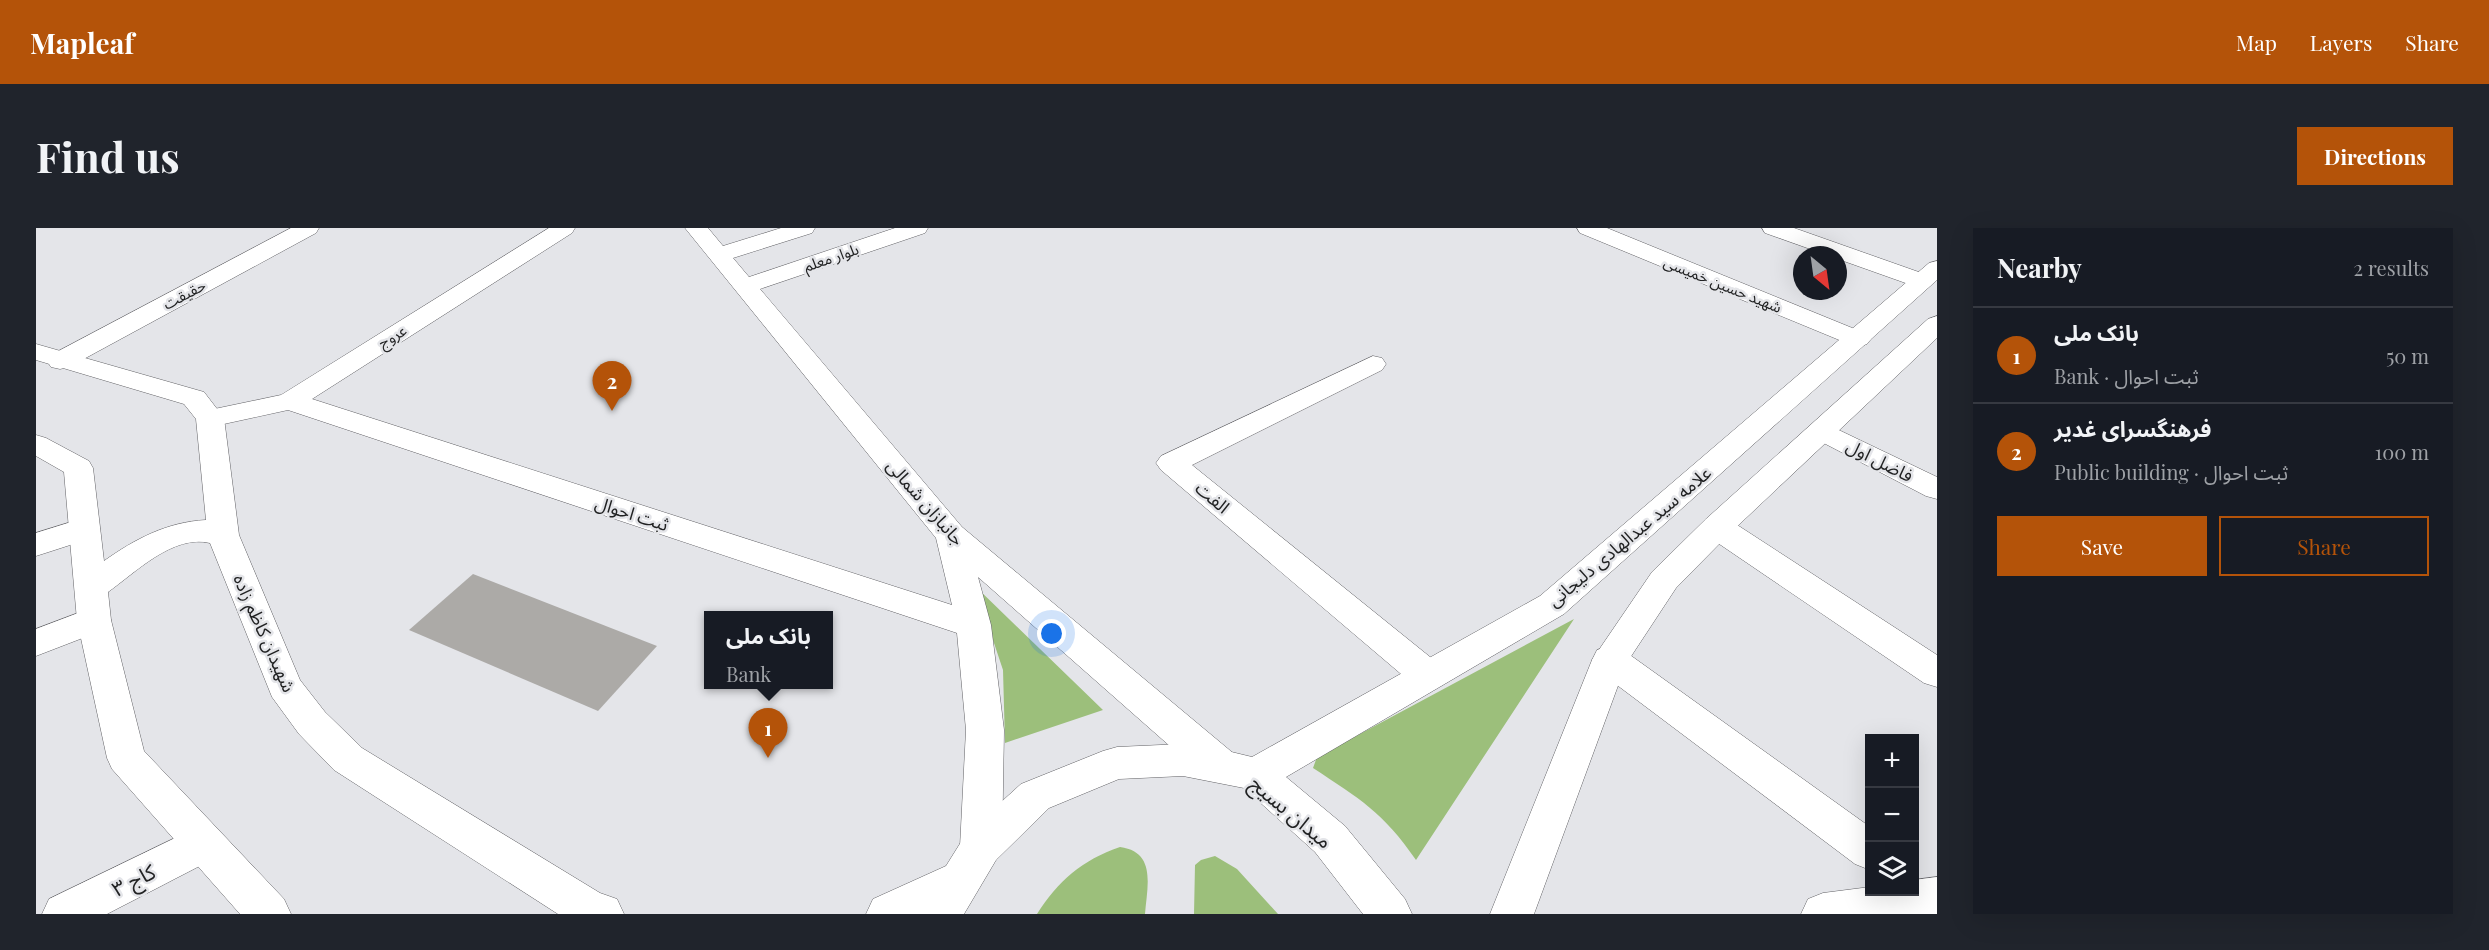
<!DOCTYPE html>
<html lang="en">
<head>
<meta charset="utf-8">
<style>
	body { margin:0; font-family:"Playfair Display","Noto Sans Arabic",serif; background:#20242c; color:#f1f3f6 }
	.controls { position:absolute; right:18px; bottom:18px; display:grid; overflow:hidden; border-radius:0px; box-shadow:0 6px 24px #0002 }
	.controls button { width:54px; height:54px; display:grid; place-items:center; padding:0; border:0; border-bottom:2px solid #363941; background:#171b24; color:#f1f3f6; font:30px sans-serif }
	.compass { position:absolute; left:1757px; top:18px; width:54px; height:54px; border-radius:50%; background:#171b24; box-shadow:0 6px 24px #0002; rotate:151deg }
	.you { position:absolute; left:1016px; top:406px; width:21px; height:21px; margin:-15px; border:4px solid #fff; border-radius:50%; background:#1a73e8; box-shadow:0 0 0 9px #1a73e833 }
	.badge { display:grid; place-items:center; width:39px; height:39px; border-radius:50%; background:#b45309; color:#fff; font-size:20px; font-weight:700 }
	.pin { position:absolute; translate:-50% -50px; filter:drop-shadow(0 2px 3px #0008) }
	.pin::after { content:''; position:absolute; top:32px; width:21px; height:18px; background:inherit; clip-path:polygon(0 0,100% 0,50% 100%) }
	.popup { position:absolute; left:668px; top:383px; width:129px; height:78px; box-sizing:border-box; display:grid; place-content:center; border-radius:0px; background:#171b24; filter:drop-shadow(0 2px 4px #0005); font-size:20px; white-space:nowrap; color:#9ea1a6 }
	.popup b { font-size:22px; color:#f1f3f6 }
	.popup::after { content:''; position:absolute; left:50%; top:100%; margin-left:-12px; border:12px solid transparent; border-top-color:#171b24 }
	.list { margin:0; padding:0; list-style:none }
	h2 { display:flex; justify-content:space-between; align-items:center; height:78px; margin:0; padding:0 24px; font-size:26px }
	h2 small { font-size:20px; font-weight:400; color:#9ea1a6 }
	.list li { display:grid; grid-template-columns:39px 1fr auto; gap:18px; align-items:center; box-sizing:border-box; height:96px; padding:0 24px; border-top:2px solid #363941 }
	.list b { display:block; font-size:22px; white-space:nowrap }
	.list p { margin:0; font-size:20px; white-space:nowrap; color:#9ea1a6 }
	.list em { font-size:20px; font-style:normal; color:#9ea1a6 }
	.actions { display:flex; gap:12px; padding:18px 24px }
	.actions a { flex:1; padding:14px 0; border:2px solid #b45309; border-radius:0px; text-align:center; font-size:21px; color:#b45309 }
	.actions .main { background:#b45309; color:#fff }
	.icon { flex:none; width:33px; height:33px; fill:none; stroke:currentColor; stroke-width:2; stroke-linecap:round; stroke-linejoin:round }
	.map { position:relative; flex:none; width:1901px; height:686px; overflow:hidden; border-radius:0px }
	header { display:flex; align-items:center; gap:36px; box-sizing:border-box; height:84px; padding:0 30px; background:#b45309; color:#fff }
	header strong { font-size:28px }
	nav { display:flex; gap:33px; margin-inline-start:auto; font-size:21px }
	.intro { display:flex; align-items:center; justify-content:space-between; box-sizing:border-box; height:144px; padding:0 36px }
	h1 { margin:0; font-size:42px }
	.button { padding:15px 27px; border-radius:0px; background:#b45309; color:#fff; font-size:21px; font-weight:700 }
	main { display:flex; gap:36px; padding:0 36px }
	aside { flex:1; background:#171b24; border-radius:0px; box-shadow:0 6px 24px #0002 }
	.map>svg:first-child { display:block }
</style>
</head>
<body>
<header>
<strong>Mapleaf</strong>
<nav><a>Map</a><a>Layers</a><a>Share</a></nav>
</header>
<div class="intro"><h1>Find us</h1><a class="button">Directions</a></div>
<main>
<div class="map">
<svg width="1901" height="686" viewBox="0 0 1901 686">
	<rect width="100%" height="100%" fill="#e4e5e9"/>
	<path fill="#9cbf7b" d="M939,358L1067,482L969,515L967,442Z
		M1538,391L1380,632C1347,584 1324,571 1277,540L1281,529Z
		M1084,619C1121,624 1111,659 1109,686H1001C1022,653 1046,632 1084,619Z
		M1179,628L1201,641L1242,686H1158L1159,637L1165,632Z"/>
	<path fill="#acaaa7" d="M437,346L621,418L562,483L373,402Z"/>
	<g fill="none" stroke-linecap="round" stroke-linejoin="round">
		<g stroke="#626266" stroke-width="1">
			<path id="minor" d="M255,0H283L280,5L33,139L24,141L15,139L11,133L15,127Z
				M513,0H539L536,5L276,171L916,377L900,310L649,0H672L687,18L745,0H779L776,5L697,30L713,49L859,0H892L889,5L724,61L926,299L1197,525L1203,537L1197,549L1183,553L1169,549L942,349L955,397L968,502L966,619L960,632L945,638L930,632L924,619L930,502L921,405L252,182L174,199L164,196L160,190L164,184L245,167Z
				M1541,0H1571L1831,106L1835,111L1831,116L1822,119L1813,116L1544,5Z
				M1726,0H1758L1894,48L1898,53L1894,58H1878L1802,31V27H1791L1729,5Z
				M1337,128L1346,130L1350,136L1346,142L1156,237L1404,437L1409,447L1404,457L1391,461L1378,457L1125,242L1120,235L1125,228Z
				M1786,194L1901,249V271L1890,268L1776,209L1772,203L1776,197Z
				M1681,288L1692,291L1901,427V459L1888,455L1670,307L1665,299L1670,291Z
				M48,290L59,293L64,301L59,309L0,328V305Z
				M58,379L70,383L75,392L70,401L0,428V401Z
				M1574,418L1587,422L1834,599V642L1819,636L1561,442L1556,432L1561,422Z
				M166,597L181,603L187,616L181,629L71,686H6L13,671Z
				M1901,649V686H1765L1772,671L1787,665L1834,659V664H1878V652Z"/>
		</g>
		<g stroke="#626266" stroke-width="1">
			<path id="major" d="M1901,33V52L1528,386L1250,549L1309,598L1369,671L1376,686H1327L1279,624L1208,560L1147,548L1083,551L1013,580L960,632L928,686H830L837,671L910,638L930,606L985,556L1067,523L1081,519L1147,516L1183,521L1216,529L1504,368L1893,35Z
				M1901,88V110L1692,307L1640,360L1590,436L1498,686H1454L1556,432L1616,344L1670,291L1892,91Z
				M0,116L168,164L188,190L203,307L264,452L289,484L326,520L564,665L581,671L588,686H522L298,542L263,506L236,469L174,315C137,306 99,345 72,364L75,392L108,523L248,671L255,686H204L76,541L71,530L41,392L28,244L0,228V207L10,210L53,233L57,240L68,333C99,311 131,294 170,292L160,191L148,176L0,132Z"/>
		</g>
		<use href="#minor" fill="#fff" fill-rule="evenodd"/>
		<use href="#major" fill="#fff" fill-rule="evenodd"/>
	</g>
	<g text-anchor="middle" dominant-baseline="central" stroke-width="5" stroke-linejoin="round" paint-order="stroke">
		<g font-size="15" fill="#212223" stroke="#e4e5e9">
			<text transform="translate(795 29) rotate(-19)">بلوار معلم</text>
			<text transform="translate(1687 56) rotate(22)">شهید حسین خمیسی</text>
			<text transform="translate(148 66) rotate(-28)">حقیقت</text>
			<text transform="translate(356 108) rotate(-32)">عروج</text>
		</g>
		<g font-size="18" fill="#212223" stroke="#e4e5e9">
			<text transform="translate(1844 232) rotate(27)">فاضل اول</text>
			<text transform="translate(1177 269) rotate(40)">الفت</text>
			<text transform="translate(890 274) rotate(49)">جانبازان شمالی</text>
			<text transform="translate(596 285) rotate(18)">ثبت احوال</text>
			<text transform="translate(1593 308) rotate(-40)">علامه سید عبدالهادی دلیجانی</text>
			<text transform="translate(229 405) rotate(66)">شهیدان کاظم زاده</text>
		</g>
		<g font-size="21" fill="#212223" stroke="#e4e5e9">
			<text transform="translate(1256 583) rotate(40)">میدان بسیج</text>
			<text transform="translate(97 651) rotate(-27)">کاج ۳</text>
		</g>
	</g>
</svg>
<div class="controls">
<button>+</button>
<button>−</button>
<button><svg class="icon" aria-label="layers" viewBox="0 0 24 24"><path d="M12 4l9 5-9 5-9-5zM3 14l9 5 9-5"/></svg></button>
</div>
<svg class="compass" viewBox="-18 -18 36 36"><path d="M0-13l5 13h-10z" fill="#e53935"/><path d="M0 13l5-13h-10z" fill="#9ea1a6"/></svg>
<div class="you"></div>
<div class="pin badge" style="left:732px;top:530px">1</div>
<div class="popup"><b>بانک ملی</b>Bank</div>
<div class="pin badge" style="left:576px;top:183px">2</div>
</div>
<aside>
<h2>Nearby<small>2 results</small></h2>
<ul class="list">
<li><span class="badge">1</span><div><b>بانک ملی</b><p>Bank · ثبت احوال</p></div><em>50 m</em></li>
<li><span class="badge">2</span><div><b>فرهنگسرای غدیر</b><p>Public building · ثبت احوال</p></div><em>100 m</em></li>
</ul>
<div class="actions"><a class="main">Save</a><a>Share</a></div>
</aside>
</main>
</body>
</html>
